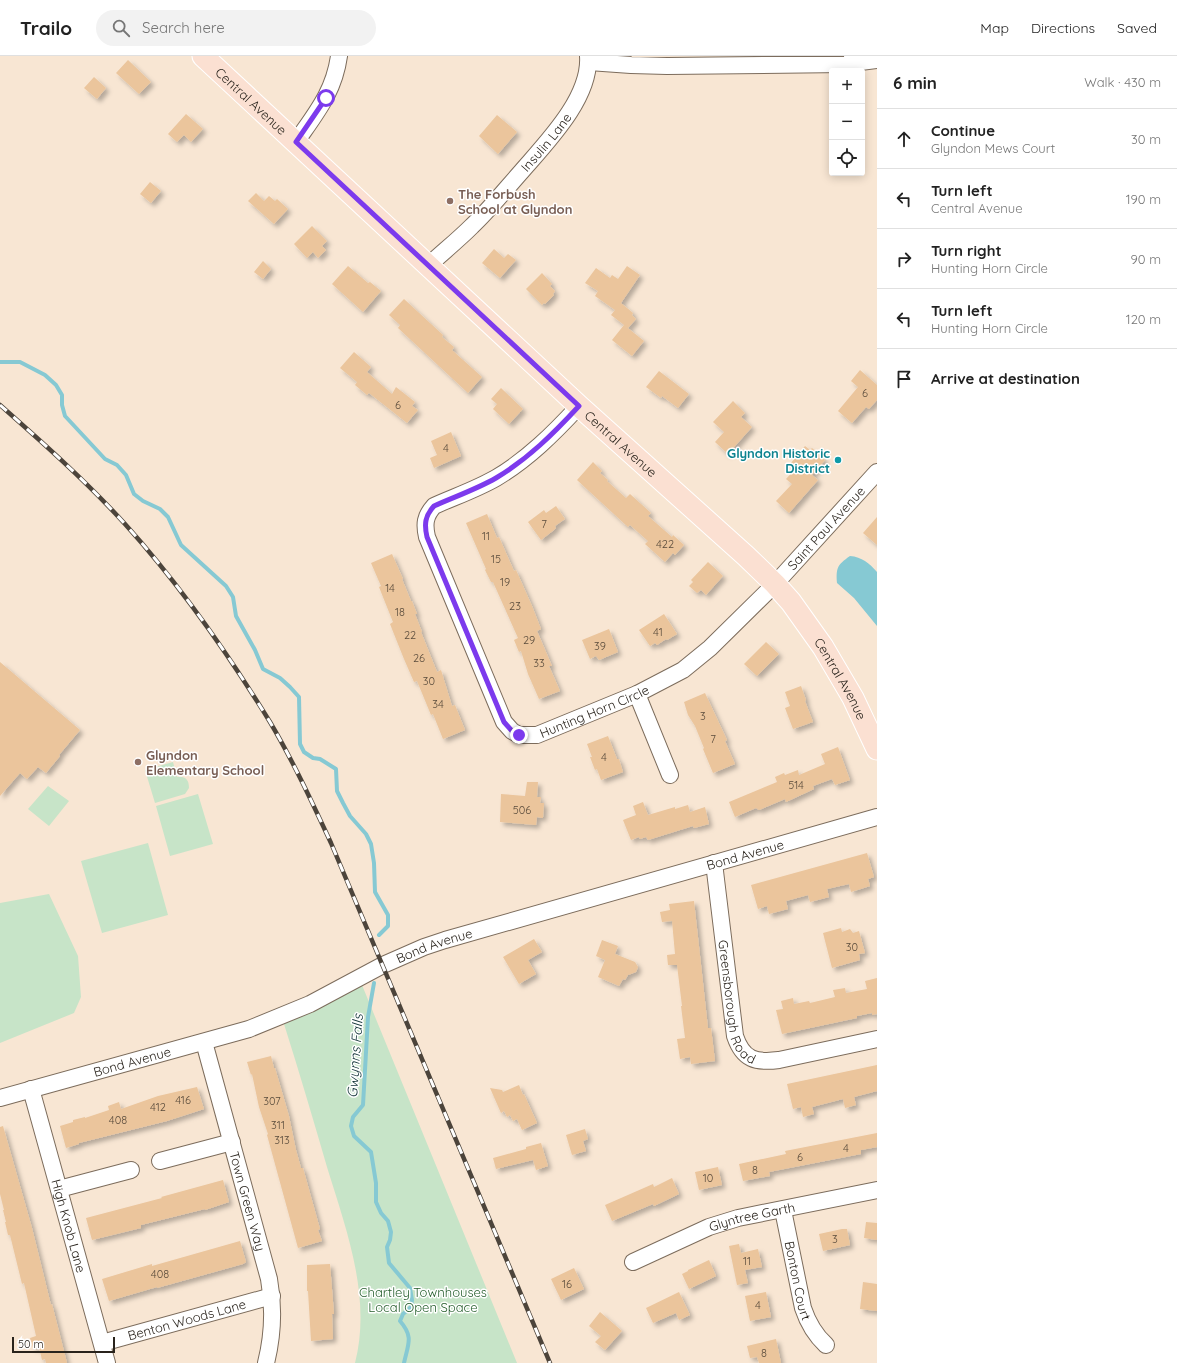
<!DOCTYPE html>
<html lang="en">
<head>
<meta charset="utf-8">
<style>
	body { margin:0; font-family:Quicksand,sans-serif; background:#f2f2f2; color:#222 }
	.controls { position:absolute; right:12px; top:12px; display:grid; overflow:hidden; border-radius:4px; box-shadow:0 2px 10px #0003 }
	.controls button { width:36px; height:36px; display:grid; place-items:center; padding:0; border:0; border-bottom:1px solid #e0e0e0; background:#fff; color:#222; font:20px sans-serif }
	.scale { position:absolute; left:12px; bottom:10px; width:103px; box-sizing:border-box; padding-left:4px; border:2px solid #29231c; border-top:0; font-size:11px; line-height:14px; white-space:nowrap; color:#29231c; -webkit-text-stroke:3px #fff; paint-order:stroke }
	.stop { position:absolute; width:12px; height:12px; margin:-9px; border:3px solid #7c3aed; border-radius:50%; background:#fff }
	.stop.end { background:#7c3aed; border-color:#fff; box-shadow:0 1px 4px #0008 }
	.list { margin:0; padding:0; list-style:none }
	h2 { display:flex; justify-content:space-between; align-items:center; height:52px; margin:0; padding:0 16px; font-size:17px }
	h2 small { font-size:13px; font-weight:400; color:#767676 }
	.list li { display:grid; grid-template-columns:26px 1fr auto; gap:12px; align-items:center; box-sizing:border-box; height:60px; padding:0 16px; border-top:1px solid #e0e0e0 }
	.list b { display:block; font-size:15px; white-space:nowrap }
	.list p { margin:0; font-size:13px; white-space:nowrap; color:#767676 }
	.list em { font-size:13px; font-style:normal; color:#767676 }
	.icon { flex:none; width:22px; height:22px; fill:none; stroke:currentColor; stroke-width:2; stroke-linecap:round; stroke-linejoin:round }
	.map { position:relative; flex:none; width:877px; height:1307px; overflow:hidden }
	header { display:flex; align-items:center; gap:24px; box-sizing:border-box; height:56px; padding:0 20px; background:#fff; border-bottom:1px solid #e0e0e0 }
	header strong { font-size:19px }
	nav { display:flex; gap:22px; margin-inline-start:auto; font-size:14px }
	.search { width:280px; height:36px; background:#f2f2f2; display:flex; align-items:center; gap:10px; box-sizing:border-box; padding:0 14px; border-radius:22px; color:#767676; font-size:15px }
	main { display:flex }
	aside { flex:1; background:#fff }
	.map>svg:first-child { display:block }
</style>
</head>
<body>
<header>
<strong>Trailo</strong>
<div class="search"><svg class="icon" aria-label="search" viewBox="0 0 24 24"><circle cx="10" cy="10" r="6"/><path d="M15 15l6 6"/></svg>Search here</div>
<nav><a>Map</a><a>Directions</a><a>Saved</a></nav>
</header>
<main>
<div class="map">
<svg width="877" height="1307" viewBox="0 0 877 1307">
	<defs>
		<filter id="shadow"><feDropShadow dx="3.5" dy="3.5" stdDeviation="2" flood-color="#0004"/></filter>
	</defs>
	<rect width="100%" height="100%" fill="#f8e6d3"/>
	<path fill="#c7e4c8" d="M173,706L177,721C185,720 189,723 189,732L185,738L155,747L145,714Z
		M48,730L69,745L49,770L28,753Z
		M198,738L213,788L170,800L156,750Z
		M148,787L168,859L102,877L81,805Z
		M49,838L78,900L81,941L74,957L0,987V847Z
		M362,929L517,1307H355C372,1241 346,1173 327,1111C313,1063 299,1015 284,968Z"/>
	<path fill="#86c9d3" d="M850,500C862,501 869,507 877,516V570L854,542L837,527C836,512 837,509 850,500Z"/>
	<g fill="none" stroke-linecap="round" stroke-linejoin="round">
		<path stroke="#86c9d3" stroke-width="4" d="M0,306H20L45,319L56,329L62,339V349L65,360L105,403L117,409L126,419L134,438L143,445L160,453L168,461L181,489L226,530L233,541L236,560L255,594L263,613L280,622L290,631L299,641L300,688L304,696L313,702L320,703L336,713L337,735L343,747L350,760L366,778L371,788L374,807L375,836L388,859V870L379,879
			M374,927L368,961L363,1049L353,1061L351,1070L354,1080L371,1096L376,1127V1146L381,1157L388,1165L391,1176L390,1184L387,1191L389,1207L410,1232L412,1244L411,1251L403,1258L400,1265C414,1281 408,1288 404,1307"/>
	</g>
	<path fill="#ebc59c" filter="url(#shadow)" d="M128,4L151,26L139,38L116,17Z
		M94,21L106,32L97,43L84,32Z
		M186,58L203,73L191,86L184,79L177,86L168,78Z
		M497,59L517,76L498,98L479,80Z
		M150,126L161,135L151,147L140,138Z
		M256,137L264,145L269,140L275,145L277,143L288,153L274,168L248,145Z
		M312,170L327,185L322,190L326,194L318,202L313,196L307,202L294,188Z
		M494,193L504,202L508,198L516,204L500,222L482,207Z
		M263,205L271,213L263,223L254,216Z
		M348,210L368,227L370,226L381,235L363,256L332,228Z
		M627,210L640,219L621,247L633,257L632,259L636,263L628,272L611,259L615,254L595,240L598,235L585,227L596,212L610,222L612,219L618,223Z
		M542,217L552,228L550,230L555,235L553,238L554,239L545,248L544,247L542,249L526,233Z
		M404,243L443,279L442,281L454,291L452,294L482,321L468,337L398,272L400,269L389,259Z
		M624,269L644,285L632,300L612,284Z
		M354,296L371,311L367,316L392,338L396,331L415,346L412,350L418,354L407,367L369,337L367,339L355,329L357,326L340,312Z
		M860,314L877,329V344L869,353L866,351L852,367L838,355L858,331L851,325Z
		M659,315L689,338L678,352L662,340L661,342L646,331Z
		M501,332L523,353L509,368L493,353L497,348L491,343Z
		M733,345L745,357L741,361L752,371L728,398L715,386L724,376L713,366Z
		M451,376L461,400L434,412L430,402L437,399L431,385Z
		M805,390L810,394L812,392L825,404L812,419L818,424L789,457L776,445L792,428L786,423L796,412L791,407Z
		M593,406L602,415L600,417L608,424L607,425L626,442L630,438L651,457L648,460L672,481L673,479L684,489L675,499L673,497L665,506L645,488L648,485L630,469L628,471L577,424Z
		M556,450L565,463L555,470L556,472L554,474L541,484L528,466L544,454L546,457Z
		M487,458L497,482L499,481L514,515L516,514L532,550L541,573L537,575L552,610H549L560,635L539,643L528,618L521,595L519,596L514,584L518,582L493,526H491L485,514L486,513L466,467Z
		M877,461V489L863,477Z
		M392,498L403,523H402L411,545H412L417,558H415L422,576H421L437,616L441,614L452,650L455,649L465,674L443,683L433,658L431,659L417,625L414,626L404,603L390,568L393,566L379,531L381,530L371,507Z
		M708,506L723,520L706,539L701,534L697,537L689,530L693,526L691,524Z
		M664,558L677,578L667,584L666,583L657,589L655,587L650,590L639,574Z
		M609,573L618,596L599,604L596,600L590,603L582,584Z
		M766,586L779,598L757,620L744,608Z
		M0,606L80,674L59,699L60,700L46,717L38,711L27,723L20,717L0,740Z
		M801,630L806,644L805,645L813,666L793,673L785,652L790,650L785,636Z
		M705,637L727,684L725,685L735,708L713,717L703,693L704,692L695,670L688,659L684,646Z
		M608,680L617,703H619L623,716L601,724L597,713L595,714L590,701H592L587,688Z
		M838,691L850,724L835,729L832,723L813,730L814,733L786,746L785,743L759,754L756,752L735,761L729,746L777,726L775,721L784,717L785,719L798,714L799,719L825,708L821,698Z
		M527,726H538L537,741H541L540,747H544L543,762L537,761L536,769L500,766L501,738L525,740Z
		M643,746L648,759L675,751V753L688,749L690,756L705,751L709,768L694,772L693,770L648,784L646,781L640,783L639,781L631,784L623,764L636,759L633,750Z
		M867,797L874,821L868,823L870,830L851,836L849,828L827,833L829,841L810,846L808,839L786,845L788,853L769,858L767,850L758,853L751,829Z
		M694,845L708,972H711L715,1005L691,1008L690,1001L680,1003L677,983L685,982L681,950H682L677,909H668L667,899L675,898L672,865L662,866L660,856L670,854L669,848Z
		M841,872L842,876L850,873L853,877L859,875L865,897L859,898L860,904L832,912L823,877Z
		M534,883L542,896L528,904L536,918L519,928L503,901Z
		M602,884L618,890L615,898L635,906L638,911L636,916L628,919L625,924L623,923L619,930L598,921L605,904L596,900Z
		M877,922V958L872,959V957L857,960V962L782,978L776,954L783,953L781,945L793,942L794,948L809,945L810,947L835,941L833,934L845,932L846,937L867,933L865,925Z
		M271,1000L274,1012H275L289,1060L296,1094L301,1112H303L320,1173L318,1174L322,1185L298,1192L267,1079L268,1078L259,1051L252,1018L251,1019L247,1006Z
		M877,1009V1035L854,1041L856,1049L845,1052L843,1043L812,1051L814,1058L803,1061L801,1051L793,1053L787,1028Z
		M519,1029L523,1039L524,1038L537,1067L522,1074L517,1063L513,1065L510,1059L507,1061L504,1055L501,1057L490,1032L502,1034L503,1036Z
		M197,1031L204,1053L167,1065L79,1087V1088L66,1092L60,1070L73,1066V1064L85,1061V1062L109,1054L108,1050L119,1046L121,1053L158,1040Z
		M3,1070L32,1172L51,1249L52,1248L67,1307H46L45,1303L42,1304L39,1291L33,1292L30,1282L36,1280L24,1227L22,1228L10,1179H8L5,1166H6L3,1154H4L0,1138V1071Z
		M585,1073L588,1083L583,1085L586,1095L572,1099L566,1079Z
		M877,1077V1091L861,1094V1098L769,1116L770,1120L743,1125L739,1108L786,1098L785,1095Z
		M541,1087L548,1110L536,1114L533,1104L496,1113L493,1102L526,1093V1091Z
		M718,1111L722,1129L699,1134L695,1116Z
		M672,1122L679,1138L654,1150L653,1148L612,1165L605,1149L653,1128L654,1131Z
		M223,1124L229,1146L205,1154V1153L141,1169V1172L92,1184L86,1162L162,1142L161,1141Z
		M866,1166L877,1167V1184L864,1182Z
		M842,1173H847L850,1189L823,1195L819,1178Z
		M240,1185L246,1206L243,1208L157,1232V1231L109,1245L102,1223L152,1208V1210Z
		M739,1188L741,1197L758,1193L762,1211L745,1214L748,1227L737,1229L729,1190Z
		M709,1204L716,1220L689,1233L682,1218L688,1215V1214Z
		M330,1208L334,1258H332L333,1283L311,1285L308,1235H307V1209Z
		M574,1212L584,1233L561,1244L551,1223Z
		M863,1226L877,1228V1255L860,1253Z
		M679,1236L690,1259L679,1264L676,1257L653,1267L646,1252Z
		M766,1236L771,1261L750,1265L745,1240Z
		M600,1256L622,1275L605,1294L595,1286L601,1280L589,1270Z
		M776,1283L781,1307H759L757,1301L750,1302L747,1290Z"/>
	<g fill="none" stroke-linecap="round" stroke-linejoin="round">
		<g stroke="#7c6c5c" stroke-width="18">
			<g id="minor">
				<path d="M589,6L631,9L667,10L845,8L877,4"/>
				<path d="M296,86C316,57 334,36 339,0"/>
				<path id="s1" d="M429,209C443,196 458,184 472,170C489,154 505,134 521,116C546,87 591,42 588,0"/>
				<path id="s2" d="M579,350C554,377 528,403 496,422C477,433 454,441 434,450C425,460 424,468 427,481L504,666L512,675L519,679H537L637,638L683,614L710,592L775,528L877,416"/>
				<path d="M637,638L670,719"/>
				<path id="s3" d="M714,807L735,980C743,1004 756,1007 779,1004L877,983"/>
				<path id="s4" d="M204,986L269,1223C274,1251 273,1279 266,1307"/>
				<path id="s5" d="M31,1033L107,1307"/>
				<path id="s6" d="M0,1042L249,973L310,948L383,909L424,891L445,884L877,761"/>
				<path d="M160,1105L232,1086"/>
				<path d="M59,1133L131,1114"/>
				<path id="s7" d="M783,1154L803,1252C808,1267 814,1278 826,1289"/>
				<path id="s8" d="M633,1206L709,1171L738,1162L877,1134"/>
				<path id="s9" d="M102,1287L272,1240"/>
			</g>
		</g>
		<g stroke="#fff" stroke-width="23">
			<g id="major">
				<path id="s10" d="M203,0L579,350L746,500L775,528L791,546L823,591L853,642L877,693"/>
			</g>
		</g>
		<use href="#minor" stroke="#fff" stroke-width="16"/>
		<use href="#major" stroke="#fbe0d2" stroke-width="21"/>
		<g stroke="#4c443b" stroke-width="4.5">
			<path id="rail" d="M0,349C43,387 86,425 125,468C180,529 227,596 270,666C293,705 312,746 331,787L550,1307"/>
		</g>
		<use href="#rail" stroke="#fff" stroke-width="3" stroke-dasharray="9" stroke-linecap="butt"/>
	</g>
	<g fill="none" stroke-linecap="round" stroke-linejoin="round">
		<path stroke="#7c3aed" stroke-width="5" d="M326,42L296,86L579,350C554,377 528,403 496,422C477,433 454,441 434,450C425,460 424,468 427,481L504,666L512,675L519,679"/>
	</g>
	<g fill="#8d6e63" stroke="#fff" stroke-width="1.5">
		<circle cx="450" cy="145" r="4"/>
		<circle cx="138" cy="706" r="4"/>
	</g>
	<circle fill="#0f9aa8" stroke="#fff" stroke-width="1.5" cx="838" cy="404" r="4"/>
	<g text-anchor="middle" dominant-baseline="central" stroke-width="3" stroke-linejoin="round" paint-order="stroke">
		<g font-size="11" fill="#5a4c3c">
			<text x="865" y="337">6</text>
			<text x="398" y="349">6</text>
			<text x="446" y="392">4</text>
			<text x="544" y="468">7</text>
			<text x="486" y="480">11</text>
			<text x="665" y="488">422</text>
			<text x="496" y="503">15</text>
			<text x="505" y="526">19</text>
			<text x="390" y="532">14</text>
			<text x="515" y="550">23</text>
			<text x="400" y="556">18</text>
			<text x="658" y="576">41</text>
			<text x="410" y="579">22</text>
			<text x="529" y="584">29</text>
			<text x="600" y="590">39</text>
			<text x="419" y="602">26</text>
			<text x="539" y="607">33</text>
			<text x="429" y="625">30</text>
			<text x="438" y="648">34</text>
			<text x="703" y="660">3</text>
			<text x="713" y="683">7</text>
			<text x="604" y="701">4</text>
			<text x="796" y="729">514</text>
			<text x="522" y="754">506</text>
			<text x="852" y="891">30</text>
			<text x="183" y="1044">416</text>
			<text x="272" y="1045">307</text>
			<text x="158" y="1051">412</text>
			<text x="118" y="1064">408</text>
			<text x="278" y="1069">311</text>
			<text x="282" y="1084">313</text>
			<text x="846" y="1092">4</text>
			<text x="800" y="1101">6</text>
			<text x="755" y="1114">8</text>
			<text x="708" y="1122">10</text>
			<text x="835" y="1183">3</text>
			<text x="747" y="1205">11</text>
			<text x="160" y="1218">408</text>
			<text x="567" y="1228">16</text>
			<text x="758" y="1249">4</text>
			<text x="764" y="1297">8</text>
		</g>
		<g font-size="13" fill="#29231c" stroke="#fff">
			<text stroke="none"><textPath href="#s10" startOffset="66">Central Avenue</textPath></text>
			<text stroke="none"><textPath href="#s1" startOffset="170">Insulin Lane</textPath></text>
			<text stroke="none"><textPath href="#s10" startOffset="570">Central Avenue</textPath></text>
			<text stroke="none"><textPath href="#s2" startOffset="812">Saint Paul Avenue</textPath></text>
			<text stroke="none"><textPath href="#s10" startOffset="894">Central Avenue</textPath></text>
			<text stroke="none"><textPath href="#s2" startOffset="512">Hunting Horn Circle</textPath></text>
			<text stroke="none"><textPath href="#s6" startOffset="786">Bond Avenue</textPath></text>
			<text stroke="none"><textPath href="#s6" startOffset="462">Bond Avenue</textPath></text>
			<text stroke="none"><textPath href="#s3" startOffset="142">Greensborough Road</textPath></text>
			<text stroke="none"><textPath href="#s6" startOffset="137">Bond Avenue</textPath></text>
			<text stroke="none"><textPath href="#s4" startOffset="165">Town Green Way</textPath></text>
			<text stroke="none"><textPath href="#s8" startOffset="128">Glyntree Garth</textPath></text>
			<text stroke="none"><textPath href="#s5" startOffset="142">High Knob Lane</textPath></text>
			<text stroke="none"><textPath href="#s7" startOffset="72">Bonton Court</textPath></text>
			<text stroke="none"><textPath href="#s9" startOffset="88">Benton Woods Lane</textPath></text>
		</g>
		<g font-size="13" font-weight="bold" fill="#785e54" stroke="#fff" text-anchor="start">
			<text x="458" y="138">The Forbush<tspan x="458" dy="15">School at Glyndon</tspan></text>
			<text x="146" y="699">Glyndon<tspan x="146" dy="15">Elementary School</tspan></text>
		</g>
		<g font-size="13" font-weight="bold" fill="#0d838f" stroke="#fff" text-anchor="end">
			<text x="830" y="397">Glyndon Historic<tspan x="830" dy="15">District</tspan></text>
		</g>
		<g font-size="13" fill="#235c2a" stroke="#fff">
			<text x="423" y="1236">Chartley Townhouses<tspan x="423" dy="15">Local Open Space</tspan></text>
		</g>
		<g font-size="14" font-style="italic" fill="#0f3135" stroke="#fff">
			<text transform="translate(355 1000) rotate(-86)">Gwynns Falls</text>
		</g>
	</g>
</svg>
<div class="controls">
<button>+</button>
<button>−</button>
<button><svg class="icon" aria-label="locate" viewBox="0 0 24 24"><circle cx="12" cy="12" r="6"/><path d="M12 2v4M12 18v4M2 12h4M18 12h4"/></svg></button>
</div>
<div class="scale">50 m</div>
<div class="stop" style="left:326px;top:42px"></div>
<div class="stop end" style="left:519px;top:679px"></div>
</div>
<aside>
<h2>6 min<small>Walk · 430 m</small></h2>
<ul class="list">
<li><svg class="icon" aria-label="ahead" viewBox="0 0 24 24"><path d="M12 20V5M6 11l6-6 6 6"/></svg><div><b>Continue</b><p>Glyndon Mews Court</p></div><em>30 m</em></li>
<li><svg class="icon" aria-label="left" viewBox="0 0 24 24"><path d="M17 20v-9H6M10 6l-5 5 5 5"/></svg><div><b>Turn left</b><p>Central Avenue</p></div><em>190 m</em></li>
<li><svg class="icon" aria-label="right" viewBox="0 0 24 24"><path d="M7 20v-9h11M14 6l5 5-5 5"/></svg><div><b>Turn right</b><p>Hunting Horn Circle</p></div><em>90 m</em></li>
<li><svg class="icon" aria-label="left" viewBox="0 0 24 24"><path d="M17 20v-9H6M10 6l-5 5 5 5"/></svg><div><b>Turn left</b><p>Hunting Horn Circle</p></div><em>120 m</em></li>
<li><svg class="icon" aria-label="arrive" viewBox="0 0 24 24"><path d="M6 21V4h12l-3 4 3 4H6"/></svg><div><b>Arrive at destination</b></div></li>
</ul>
</aside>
</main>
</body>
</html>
